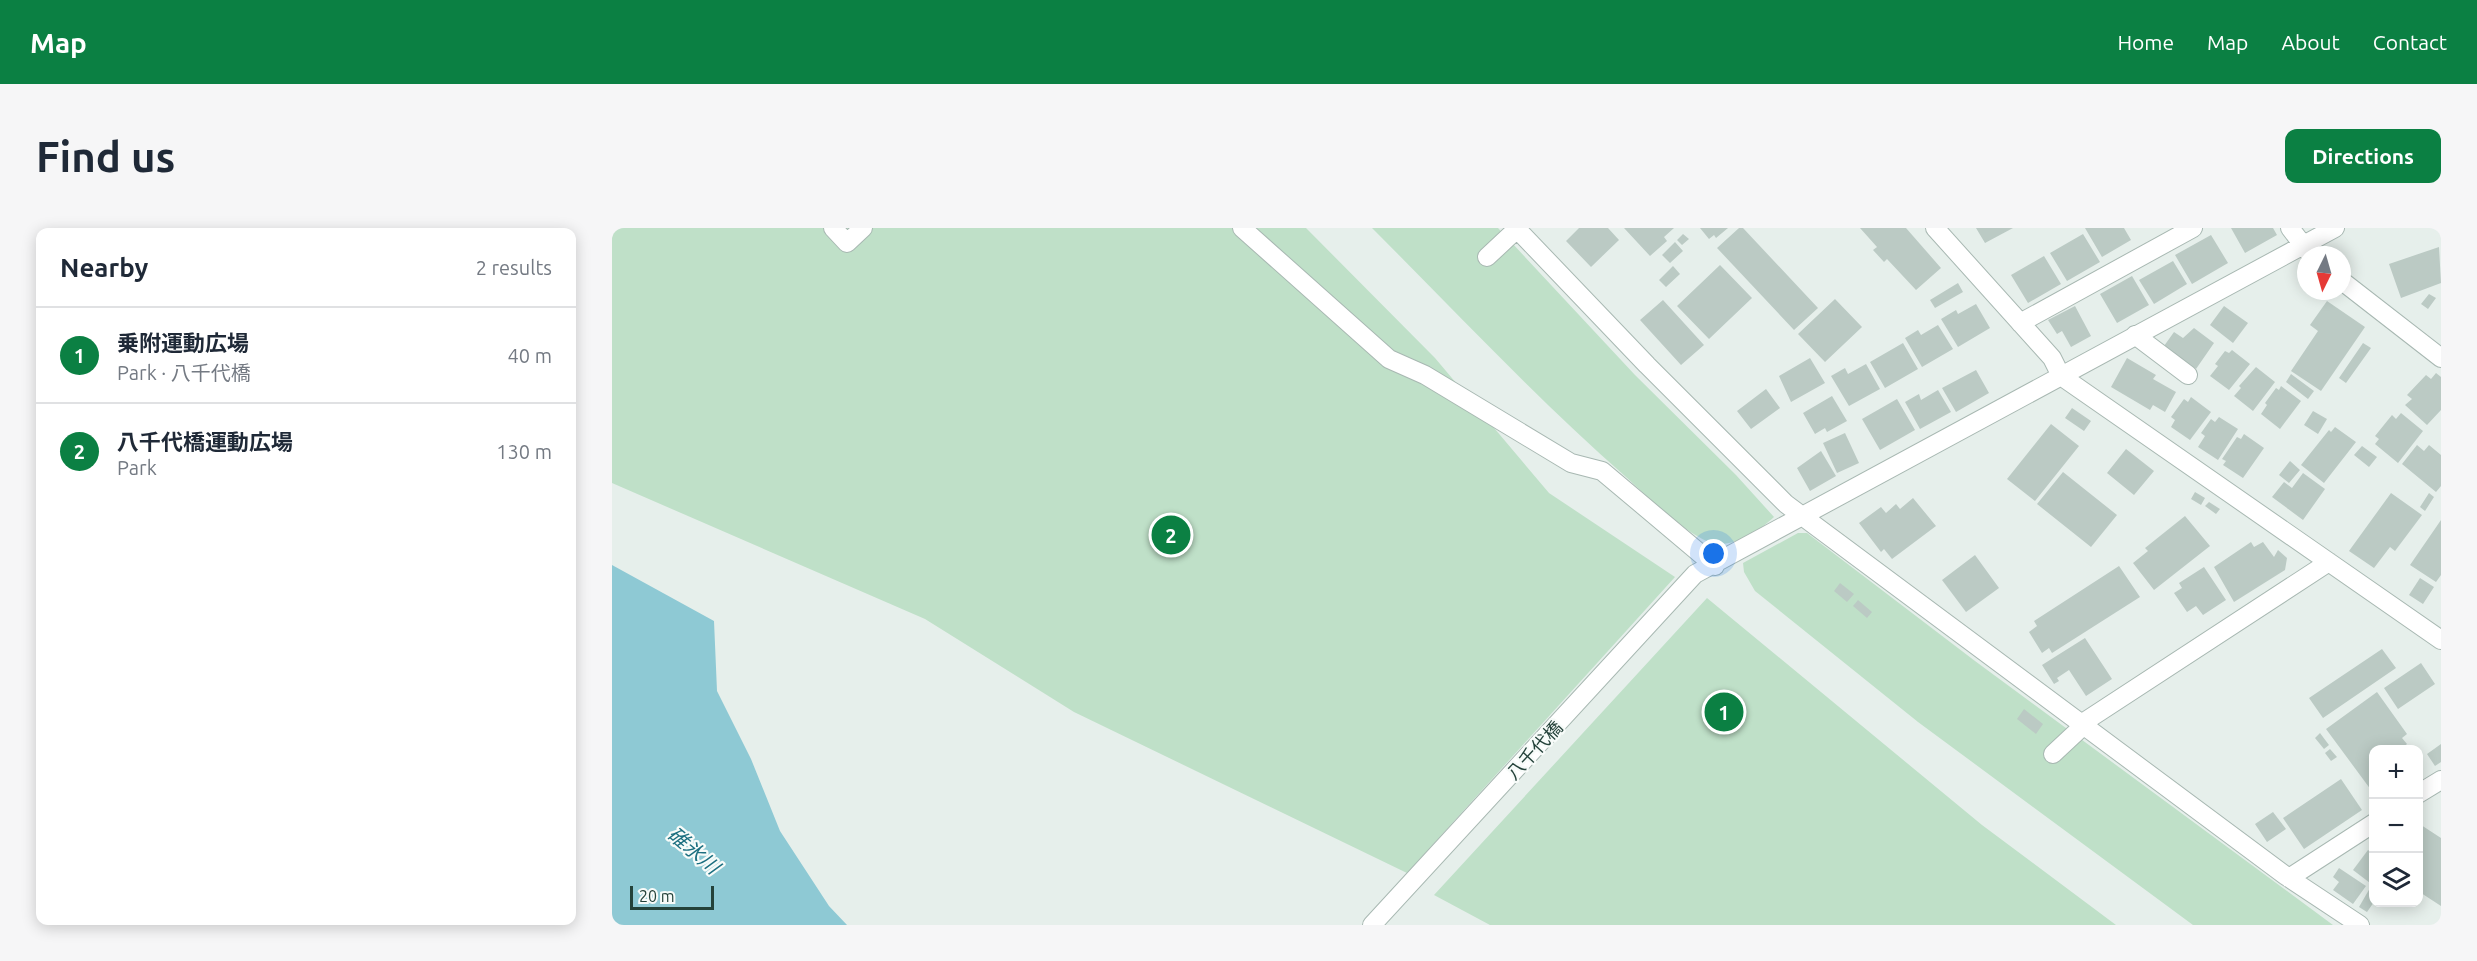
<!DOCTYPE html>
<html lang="en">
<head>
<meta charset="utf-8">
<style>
	body { margin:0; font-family:Ubuntu,"Noto Sans JP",sans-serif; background:#f6f6f7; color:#1f2937 }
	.controls { position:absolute; right:18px; bottom:18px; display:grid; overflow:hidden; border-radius:12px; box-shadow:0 3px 15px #0003 }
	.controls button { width:54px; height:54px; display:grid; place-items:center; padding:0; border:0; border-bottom:2px solid #e0e1e3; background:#fff; color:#1f2937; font:30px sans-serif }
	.compass { position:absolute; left:1685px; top:18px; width:54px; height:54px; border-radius:50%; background:#fff; box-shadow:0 3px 15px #0003; rotate:185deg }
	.scale { position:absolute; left:18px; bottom:15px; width:84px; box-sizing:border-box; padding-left:6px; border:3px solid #24423a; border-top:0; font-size:16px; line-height:21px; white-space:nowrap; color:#24423a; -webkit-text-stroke:4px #f7fbf9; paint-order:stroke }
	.you { position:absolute; left:1102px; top:326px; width:21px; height:21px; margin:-15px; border:4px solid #fff; border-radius:50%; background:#1a73e8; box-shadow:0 0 0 9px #1a73e833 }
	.badge { display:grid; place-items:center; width:39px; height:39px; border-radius:50%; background:#0b8043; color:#fff; font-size:20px; font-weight:700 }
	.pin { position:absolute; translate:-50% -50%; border:3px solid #fff; box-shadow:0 2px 6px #0006 }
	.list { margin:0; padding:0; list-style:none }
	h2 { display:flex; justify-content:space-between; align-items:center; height:78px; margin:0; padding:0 24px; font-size:26px }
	h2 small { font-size:20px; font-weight:400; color:#747a83 }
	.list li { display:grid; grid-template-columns:39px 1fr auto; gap:18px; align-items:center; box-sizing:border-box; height:96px; padding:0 24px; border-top:2px solid #e0e1e3 }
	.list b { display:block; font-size:22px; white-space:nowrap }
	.list p { margin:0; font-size:20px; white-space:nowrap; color:#747a83 }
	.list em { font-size:20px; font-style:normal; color:#747a83 }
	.icon { flex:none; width:33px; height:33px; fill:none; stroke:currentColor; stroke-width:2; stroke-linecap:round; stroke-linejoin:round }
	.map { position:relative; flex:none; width:1829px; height:697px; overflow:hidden; border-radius:12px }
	header { display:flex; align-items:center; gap:36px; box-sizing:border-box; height:84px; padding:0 30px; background:#0b8043; color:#fff }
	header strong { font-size:28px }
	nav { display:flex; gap:33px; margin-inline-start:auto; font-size:21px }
	.intro { display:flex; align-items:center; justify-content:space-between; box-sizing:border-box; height:144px; padding:0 36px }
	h1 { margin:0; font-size:42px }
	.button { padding:15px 27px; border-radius:12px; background:#0b8043; color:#fff; font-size:21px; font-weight:700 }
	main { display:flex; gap:36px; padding:0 36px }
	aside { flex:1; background:#fff; border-radius:12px; box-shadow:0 3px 15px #0003 }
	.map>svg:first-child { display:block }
</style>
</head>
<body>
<header>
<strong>Map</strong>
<nav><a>Home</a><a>Map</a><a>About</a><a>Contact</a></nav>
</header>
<div class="intro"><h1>Find us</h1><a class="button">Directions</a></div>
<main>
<aside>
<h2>Nearby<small>2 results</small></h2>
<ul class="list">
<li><span class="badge">1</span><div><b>乗附運動広場</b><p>Park · 八千代橋</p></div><em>40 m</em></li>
<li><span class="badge">2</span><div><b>八千代橋運動広場</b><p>Park</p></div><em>130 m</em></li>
</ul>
</aside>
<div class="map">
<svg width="1829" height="697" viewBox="0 0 1829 697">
	<rect width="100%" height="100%" fill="#e6efeb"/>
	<path fill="#bfe0c8" d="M0,0H694L823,130L937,265L1063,349L795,645L462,484L313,391L0,255Z
		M760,0H886L1023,147L1124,247L1162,289C1147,303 1119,322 1097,314C1071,304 1035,268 1014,249C925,171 844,84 760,0Z
		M1186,305H1195L1363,433L1721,697H1581L1306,494L1143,363L1132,344L1131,335Z
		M1095,370L1370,597L1504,697H878L822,667Z"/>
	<path fill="#8ec9d4" d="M0,337L102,393L105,463L139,531L168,603L217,678L235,697H0Z"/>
	<path fill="#bbcac4" d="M967,0H996L1007,12L979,39L954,13Z
		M1012,0H1062L1052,9L1055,13L1038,28Z
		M1088,0H1116L1104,10L1102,7L1097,11Z
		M1127,0H1131L1206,80L1182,102L1105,20Z
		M1248,0H1294L1329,40L1304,62L1275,31L1272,34L1261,22L1265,19Z
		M1364,0H1401L1373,15Z
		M1473,0H1512L1519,12L1490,29Z
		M1619,0H1661L1665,7L1633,25Z
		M1071,6L1077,11L1070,17L1065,12Z
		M1471,6L1488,34L1455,53L1438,25Z
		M1599,7L1616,35L1580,56L1563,27Z
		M1063,14L1071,23L1058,35L1050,27Z
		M1827,19L1829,55L1789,70L1777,36Z
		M1432,28L1449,56L1416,75L1399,47Z
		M1561,33L1575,56L1542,76L1527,52Z
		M1108,37L1140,70L1097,111L1065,78Z
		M1061,38L1068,46L1054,59L1047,52Z
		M1520,48L1537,77L1505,95L1488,66Z
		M1346,55L1351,64L1323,80L1318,72Z
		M1817,66L1824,70L1816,81L1809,76Z
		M1223,71L1250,99L1213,134L1186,106Z
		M1051,72L1092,117L1069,137L1028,92Z
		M1715,73L1753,99L1709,163L1679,143L1706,103L1698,97Z
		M1364,76L1378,100L1346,119L1329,91L1344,82L1346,86Z
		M1463,78L1479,108L1459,119L1450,103L1445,106L1436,92Z
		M1612,78L1636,95L1621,115L1598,97Z
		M1326,97L1341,121L1310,139L1293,110L1306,102L1309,107Z
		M1582,100L1602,115L1584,141L1552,118L1562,104L1571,110Z
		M1291,115L1306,141L1273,160L1258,134Z
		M1751,115L1759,120L1734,155L1727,150Z
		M1620,122L1638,136L1617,162L1598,148L1606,138L1603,136L1613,123L1617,125Z
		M1198,130L1213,155L1179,174L1167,148Z
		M1515,130L1544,147L1541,151L1564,164L1553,184L1541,177L1538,182L1499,159Z
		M1254,136L1268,161L1237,178L1219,148L1233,140L1236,146Z
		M1644,139L1663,154L1641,183L1622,168L1629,160L1627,158Z
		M1364,142L1377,165L1344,184L1330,160Z
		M1824,145L1829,149V182L1815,197L1793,177L1800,171L1795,167L1814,147L1819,151Z
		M1679,146L1702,163L1696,171L1674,154Z
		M1669,158L1689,173L1668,201L1649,186L1655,177L1653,175L1664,160L1667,162Z
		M1154,161L1168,180L1139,201L1125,183Z
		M1326,162L1339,184L1308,201L1293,174L1307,166L1309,172Z
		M1220,168L1235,193L1215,204L1213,200L1203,206L1191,185Z
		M1579,169L1599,184L1578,212L1559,199L1563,192L1559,189L1572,171L1576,174Z
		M1285,171L1303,202L1268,222L1250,191Z
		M1460,180L1479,193L1472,203L1453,190Z
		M1701,183L1715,191L1706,206L1692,197Z
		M1789,185L1811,203L1786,235L1763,216L1767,211L1763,208L1780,187L1784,191Z
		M1607,189L1626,201L1606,232L1586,219L1593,208L1589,205L1599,191L1603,194Z
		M1439,196L1467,218L1423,273L1395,251Z
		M1723,199L1744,214L1712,255L1689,237L1717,202L1719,204Z
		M1233,205L1247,235L1225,245L1211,215Z
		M1632,206L1652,220L1631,250L1611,237L1614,233L1610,231L1625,209L1629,211Z
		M1805,217L1812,223L1817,217L1829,227V258L1824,264L1790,236Z
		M1750,218L1765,229L1757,239L1742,227Z
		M1514,221L1542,243L1522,267L1495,245Z
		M1209,223L1224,248L1198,263L1185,240Z
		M1678,233L1688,242L1677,255L1667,247Z
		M1451,244L1505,287L1479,319L1425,276Z
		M1691,245L1713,261L1691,292L1660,269L1672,254L1680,260Z
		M1583,264L1593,270L1589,277L1579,271Z
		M1779,265L1810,287L1783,323L1778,319L1762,340L1737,323Z
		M1817,265L1822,269L1813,283L1808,279Z
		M1301,270L1324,298L1280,331L1272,321L1269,324L1247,295L1269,279L1274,285L1284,276L1288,281Z
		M1597,274L1608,281L1604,286L1593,278Z
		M1573,288L1598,318L1542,362L1521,335L1536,323L1533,320Z
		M1829,292V347L1824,354L1798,337Z
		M1639,314L1642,319L1651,314L1662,329L1666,322L1675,330L1673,342L1622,374L1602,339Z
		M1363,327L1387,360L1354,384L1330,352Z
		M1507,338L1528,369L1440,425L1437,420L1430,425L1417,404L1425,398L1422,393Z
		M1592,339L1614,372L1591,387L1584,378L1575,384L1562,365L1570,360L1567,355Z
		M1808,350L1822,359L1811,376L1797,367Z
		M1228,355L1242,366L1235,374L1222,363Z
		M1246,372L1260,384L1255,390L1241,378Z
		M1473,410L1500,451L1474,468L1457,442L1445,450L1447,453L1442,456L1430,437Z
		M1770,421L1784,440L1711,490L1697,470Z
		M1809,435L1823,456L1786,481L1772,460Z
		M1765,464L1795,506L1790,510L1795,516L1788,522H1762V566L1714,501Z
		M1412,481L1431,496L1424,506L1405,491Z
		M1708,505L1717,517L1712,521L1703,510Z
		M1829,516V534L1823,538L1815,526Z
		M1718,521L1725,529L1719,533L1713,525Z
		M1729,551L1750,582L1692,621L1671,590Z
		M1661,584L1674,601L1655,614L1643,596Z
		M1806,595L1829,610V678L1806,663Z
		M1756,622L1762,626L1757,634L1762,638V658L1741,642Z
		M1727,640L1754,658L1741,676L1721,662L1727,654L1721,649Z
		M1758,660L1762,662V674L1755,684L1747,679Z"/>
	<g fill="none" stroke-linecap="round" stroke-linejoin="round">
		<g stroke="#a8b8b2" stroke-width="20">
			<path id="minor" d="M221,0L235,15L251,0
				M630,0L777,131L813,147L959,235L990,243L1103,338
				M904,0L1035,137L1174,276L1674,648L1748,697
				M1323,0L1440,130L1449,148L1829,412
				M1678,0L1698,26
				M875,29L905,1
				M1730,53L1829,130
				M1408,95L1581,0
				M1523,107L1576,147
				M1469,496L1717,334
				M1441,526L1471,498
				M1806,566L1829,552
				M1677,650L1762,595
				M760,697L1083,346L1723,0"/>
		</g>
		<use href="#minor" stroke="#fff" stroke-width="18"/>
	</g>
	<g text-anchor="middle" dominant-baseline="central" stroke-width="4.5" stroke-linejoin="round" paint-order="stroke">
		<g font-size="18" fill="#24423a" stroke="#f7fbf9">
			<text transform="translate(922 522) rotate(-47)">八千代橋</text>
		</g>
		<g font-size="20" font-style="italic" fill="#1c6f80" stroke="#f7fbf9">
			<text transform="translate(82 622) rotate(40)">碓氷川</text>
		</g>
	</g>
</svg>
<div class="controls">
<button>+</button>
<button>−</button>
<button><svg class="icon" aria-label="layers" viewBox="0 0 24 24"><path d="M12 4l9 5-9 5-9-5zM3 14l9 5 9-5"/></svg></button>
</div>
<svg class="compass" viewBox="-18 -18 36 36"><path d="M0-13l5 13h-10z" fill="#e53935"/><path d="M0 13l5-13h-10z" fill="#747a83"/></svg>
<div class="scale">20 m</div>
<div class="you"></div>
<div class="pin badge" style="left:1112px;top:484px">1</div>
<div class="pin badge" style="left:559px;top:307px">2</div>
</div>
</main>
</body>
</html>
